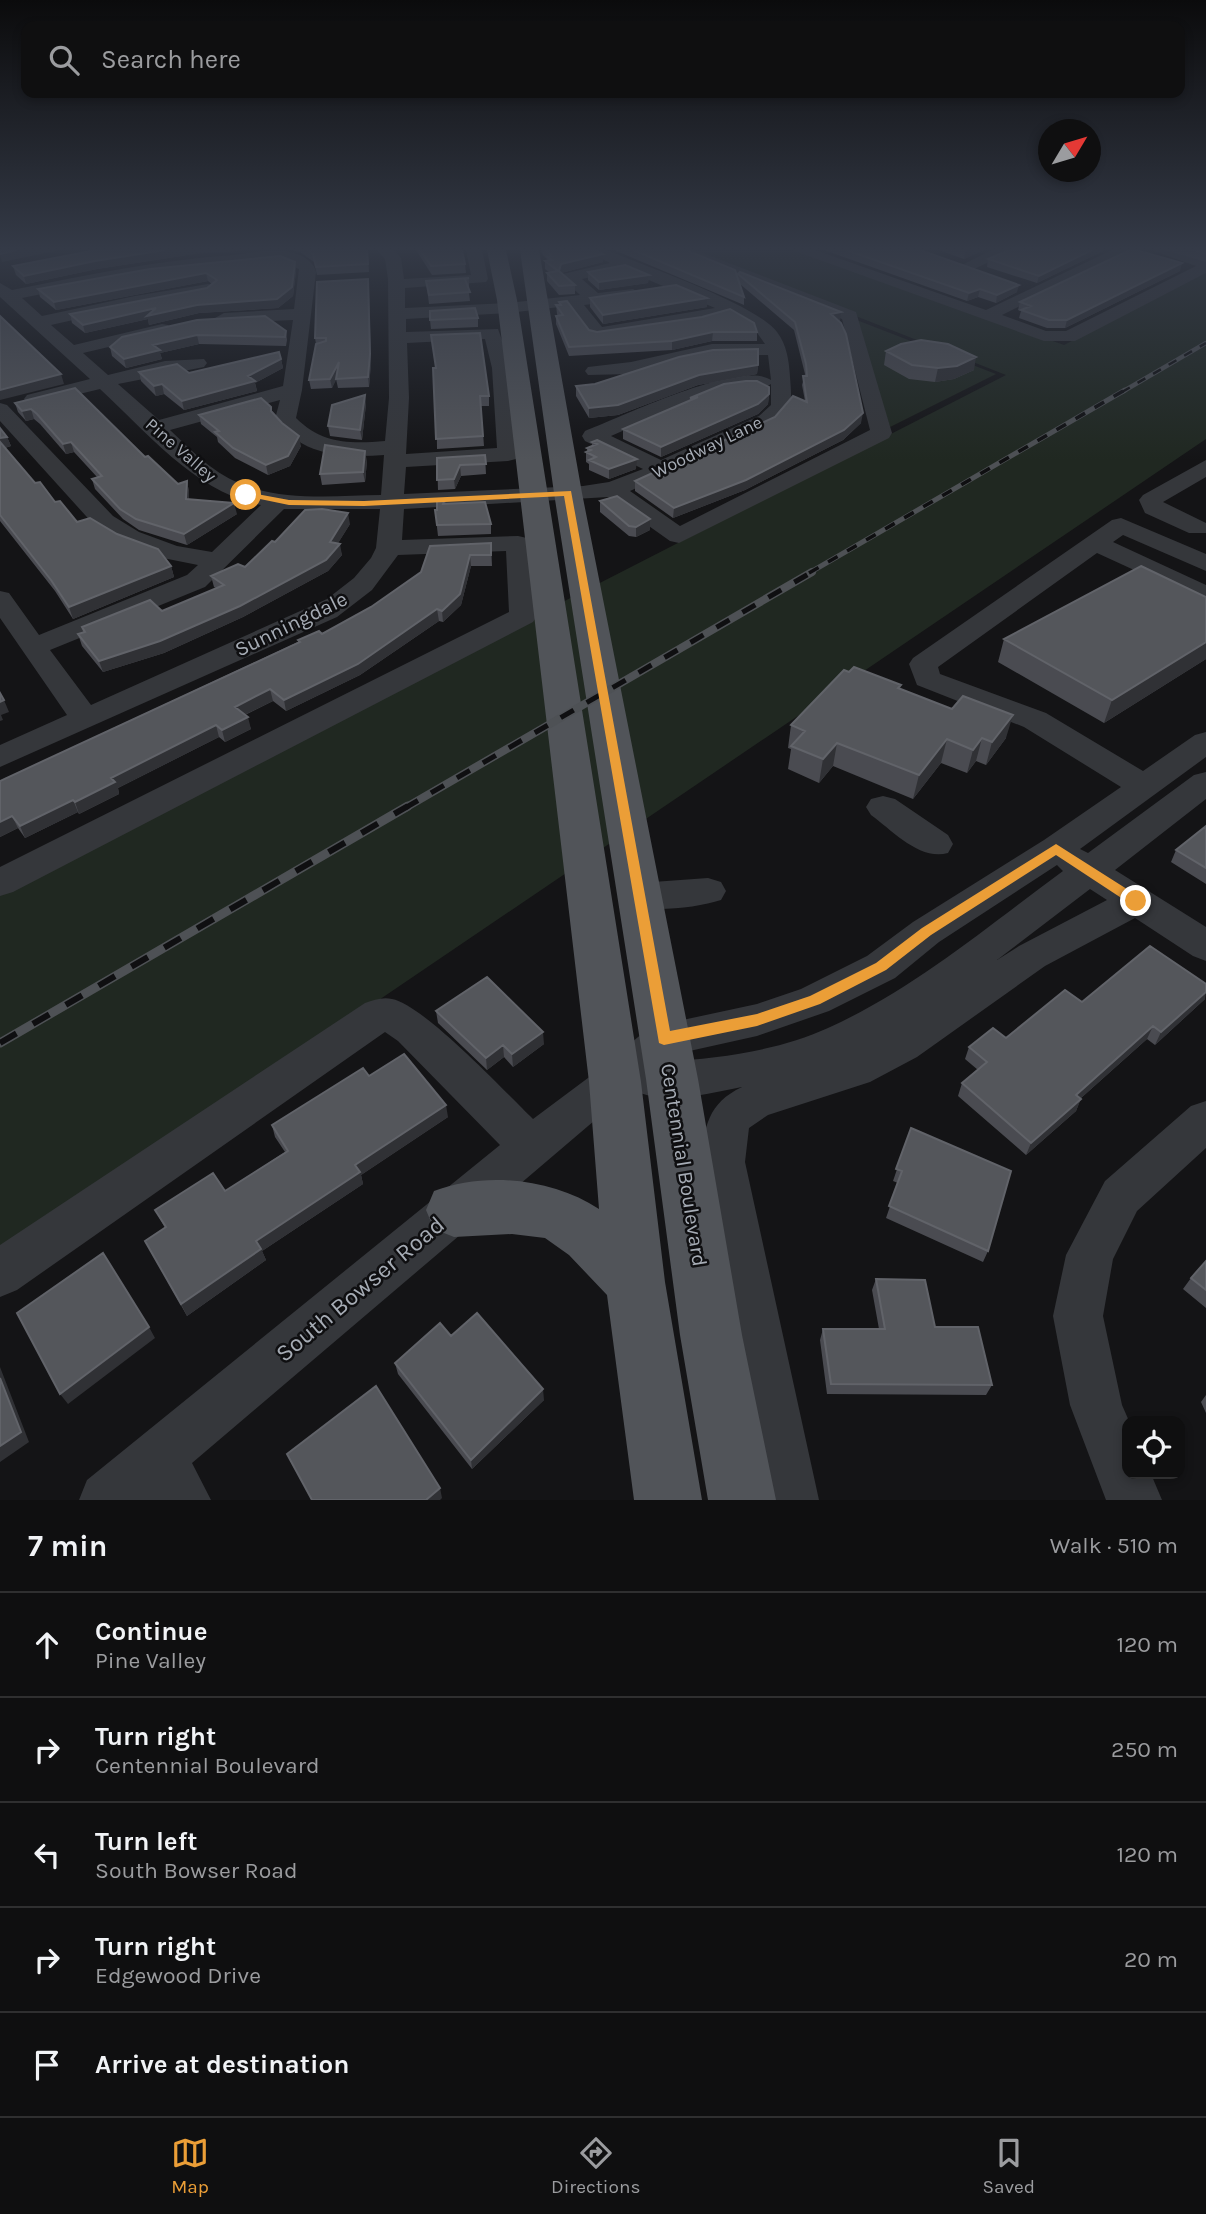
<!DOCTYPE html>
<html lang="en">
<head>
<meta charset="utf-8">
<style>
	body { margin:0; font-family:Karla,sans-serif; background:#1d1d1e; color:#f1f3f6 }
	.controls { position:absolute; right:21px; bottom:21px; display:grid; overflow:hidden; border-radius:14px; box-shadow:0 4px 10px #0003 }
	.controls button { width:63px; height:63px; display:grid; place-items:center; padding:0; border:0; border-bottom:2px solid #2f2f30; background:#0f0f10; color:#f1f3f6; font:35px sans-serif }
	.compass { position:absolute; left:1038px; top:119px; width:63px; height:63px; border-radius:50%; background:#0f0f10; box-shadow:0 4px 10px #0003; rotate:52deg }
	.stop { position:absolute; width:21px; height:21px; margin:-16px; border:5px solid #eb9e37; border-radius:50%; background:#fff }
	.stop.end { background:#eb9e37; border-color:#fff; box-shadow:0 2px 7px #0008 }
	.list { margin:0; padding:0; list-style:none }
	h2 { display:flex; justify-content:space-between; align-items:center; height:91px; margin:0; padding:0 28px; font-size:30px }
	h2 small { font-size:23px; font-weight:400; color:#9b9c9f }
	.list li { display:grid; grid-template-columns:46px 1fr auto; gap:21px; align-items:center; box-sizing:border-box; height:105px; padding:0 28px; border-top:2px solid #2f2f30 }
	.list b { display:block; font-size:26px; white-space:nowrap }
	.list p { margin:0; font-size:23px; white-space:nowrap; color:#9b9c9f }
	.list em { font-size:23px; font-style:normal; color:#9b9c9f }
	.icon { flex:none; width:38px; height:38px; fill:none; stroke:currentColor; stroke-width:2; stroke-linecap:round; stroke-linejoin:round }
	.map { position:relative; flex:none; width:1206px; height:1500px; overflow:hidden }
	.search { position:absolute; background:#0f0f10; box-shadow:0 4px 10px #0003; left:21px; right:21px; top:21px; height:77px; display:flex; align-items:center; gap:18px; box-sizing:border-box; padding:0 24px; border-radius:14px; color:#9b9c9f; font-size:26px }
	.sheet { height:616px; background:#0f0f10 }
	nav { display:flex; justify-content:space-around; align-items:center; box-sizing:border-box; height:98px; border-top:2px solid #2f2f30; background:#0f0f10; font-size:19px; color:#9b9c9f }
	nav a { display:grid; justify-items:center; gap:4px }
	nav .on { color:#eb9e37 }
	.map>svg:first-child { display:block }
</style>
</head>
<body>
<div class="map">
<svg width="1206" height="1500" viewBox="0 0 1206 1500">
	<rect width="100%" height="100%" fill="#141416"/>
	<path fill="#202821" d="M690,251H797L1064,345L1206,273V439L0,1257V890L1006,375Z
		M854,319L996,374L890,427Z"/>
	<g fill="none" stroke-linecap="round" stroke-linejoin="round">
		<path fill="#35373b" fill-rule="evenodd" d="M377,250H394L401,258L404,279L471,275L466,250H482L488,279L486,282L405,288V308L508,303L580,295L561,277L563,274L610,263L585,250H607C644,266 756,304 777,332C787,345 789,361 790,377C792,403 793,406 773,424L630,491L680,526L870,430L842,319L673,250H695L856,312L892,433L889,438L679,543L670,541L608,497L404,509L402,540L518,536L527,538L530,543L537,616L533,622L13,892L0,896V867L509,612L506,551L398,555L372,590L337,617L0,767V745L67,715L0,618V591L9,593L39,635L187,575L198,565L163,558L121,542L95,526L0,421V403L7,405L113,516L139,532L177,546L212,552L261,505C195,492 148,433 100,389L34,405L27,403L24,399L27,395L90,379L0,297V283L12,290C86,275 159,260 234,255C250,253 266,250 282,251C295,252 313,258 316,272L302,390L296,418C322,444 350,444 385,441L389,398L388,279L385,259ZM282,261L299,269L294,309L224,313L215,318L224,323L293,320L283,386L159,420L118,384L204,367L207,363L204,359L165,361L108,375L83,353L168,333L171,329L168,325L162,324L74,345L51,325L135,306L208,294L216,289L214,285L208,284L135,296L42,316L22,298C111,279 191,267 282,261ZM625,270L715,308L602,327L584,305L633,299L641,294L633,289L598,293L582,279ZM568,306L591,337L597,338L701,323L730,315L755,330L765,344H712L631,362L588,367L585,371L588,375L631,374L712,356L768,355L771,380C741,359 619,418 585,431L582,436L585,441L643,469L609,482L583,486L404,494L406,467L508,461L516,459L519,454L512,368L498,329L406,332V319L508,313ZM485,339L492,368L497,448L406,454L409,398L407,343ZM771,384V405L759,416L661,460L611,436C651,419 690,398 734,390C746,388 761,391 771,384ZM280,400L275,419C301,456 343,458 384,455L381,495C325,496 262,504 214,469C198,458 184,443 170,430ZM284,509H380L376,548L371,558L354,578L327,599L91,705L50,650L205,587Z
			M792,250H815L986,310L1112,250H1133L1002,315L1046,331H1066L1196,266L1151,250H1177L1206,259V273L1075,341H1044Z
			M992,250H1014L970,271H958L956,268Z
			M1206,460V477L1163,502L1206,523V533H1189L1145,513L1139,500L1143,495Z
			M1121,518L1206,554V571L1123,535L1113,542L1206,585V603L1097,553L938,667L940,674L1046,713L1143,771L1195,735L1206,732V757L1080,849L1088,853L1194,775L1206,772V799L1115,870L1206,927V961L1193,956L1135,918L1045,966L917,1057L870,1082L768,1115L749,1128L745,1162L819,1500H763L701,1162C704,1127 708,1103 742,1087C709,1093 672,1104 640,1093L638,1088L601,1115L192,1463L211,1500H79L87,1480L500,1145L398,1041L385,1032L17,1290L0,1297V1245L365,1003C374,1000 382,997 392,999C424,1005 505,1092 533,1119L600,1069L650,1027L757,1004L801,989L867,956L913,922L1044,840L1121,787L1024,727L917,685L909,664L913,658L1112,520ZM1057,865L1063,871C988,926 914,989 828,1028C780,1050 719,1059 667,1061L676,1054L757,1036L829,1011L895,978L939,942ZM1090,889L1107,900L1019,946L997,960Z
			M883,796L895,799L948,835L953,844L948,853C920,861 893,831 871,815L866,807L871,799Z
			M708,878L721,882L726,891L721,900C697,908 650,913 626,905L621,896L626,887L639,883Z
			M1206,1101V1148L1137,1211L1113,1259L1103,1316L1122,1405L1129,1421L1127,1474H1151L1162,1500H1106L1070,1405L1053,1316L1066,1255L1105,1181L1191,1106Z"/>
		<path fill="#515459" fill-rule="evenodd" d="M487,250H506L517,300L641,1082L665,1282L702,1500H634L607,1295L569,1255L545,1238L512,1234L454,1237L434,1229L426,1210L434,1191C486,1171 553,1179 599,1209L589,1082L497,300Z
			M520,250H539L582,493L698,1079L742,1335L776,1500H708L680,1335L646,1079L554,493Z"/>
		<g stroke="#4e5155" stroke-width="4.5">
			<path id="rail-far3" d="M1122,392L1206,343"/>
		</g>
		<g stroke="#4e5155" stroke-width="5">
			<path id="rail-far2" d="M809,573L1125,390"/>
		</g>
		<g stroke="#4e5155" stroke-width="8">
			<path id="rail-far1" d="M405,808L812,572"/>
		</g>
		<g stroke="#4e5155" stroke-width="9">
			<path id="rail" d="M0,1043L408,806"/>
		</g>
		<use href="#rail-far3" stroke="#0f0f11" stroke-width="2.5" stroke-dasharray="9" stroke-linecap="butt"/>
		<use href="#rail-far2" stroke="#0f0f11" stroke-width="3.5" stroke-dasharray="11" stroke-linecap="butt"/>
		<use href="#rail-far1" stroke="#0f0f11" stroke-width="5" stroke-dasharray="15" stroke-linecap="butt"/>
		<use href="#rail" stroke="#0f0f11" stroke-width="6" stroke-dasharray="19" stroke-linecap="butt"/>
	</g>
	<path fill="#4a4b51" d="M291,250H368L369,272L317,275L314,262L300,252Z
		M416,250H462L465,264L466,273L432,275Z
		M541,250H596L603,262L561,273L575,285V294L559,295L547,281V273L549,272L545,269V261L548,260L543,255Z
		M614,250H686L738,278V274L839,321L861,423L843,440L745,490L673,518L635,491V481L775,417L805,401L802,385L805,374L794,330L740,284L744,297V305Z
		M824,250H920L1017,292L996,303L978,297L967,301Z
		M938,250H984L964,259Z
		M1105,250L1037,283L987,267L988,259Z
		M1164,250H1206V262Z
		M194,254L97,269L26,284L16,275L13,266Z
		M295,262L296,271L293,296L278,308L199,313L149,325L148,319L85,333L72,323L70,314L207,288L212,284L208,281L56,310L40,297L38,289Z
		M1180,271L1065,328H1047L1019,318L1021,311L1018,310L1020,302Z
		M588,272L649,275L648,283L599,290L588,280Z
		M469,278V286L468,287L470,301L429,304L426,281Z
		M369,288L371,363L369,387L338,388L336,379L332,388L311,389L309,380L316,344L315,338Z
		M590,298H707V307L603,324L590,307Z
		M559,302L589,330L597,332H757V341H712L672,350L569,356L556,324V316H558L557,314L556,305H559Z
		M478,318V327L431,329L430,320Z
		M286,331L287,340L286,346L199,344L160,353L162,359L126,368L112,356L110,347L122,337Z
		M431,335L489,396V406H481L484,446L437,449L436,368Z
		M886,351L974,370L954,379L935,382L909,379L884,365Z
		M281,359L283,368L255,383L257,391L184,410L164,394L156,396L141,381L139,372L189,373Z
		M758,365L757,374L698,385L618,415L589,418L576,396V386Z
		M769,394L768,404L758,414L661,457L623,439V429Z
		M15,403L145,457L178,484L187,481L189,492V499L237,514L187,545L139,530L123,519L95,489L92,479L97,477L74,452L66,454L40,424L34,419L26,421L18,412Z
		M366,404L362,440L330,436L328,426Z
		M272,412L301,446L290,466L268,475L235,458L218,442L217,437L201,424L199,415Z
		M0,428L7,437L11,446L5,448L35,483L77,522L171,566L174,577L73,619L55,591L0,521Z
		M597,440L636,469L609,479L589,470V464L586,462V452H587V448L592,446V442Z
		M485,455L486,474L461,476L455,489L438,490L437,458Z
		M367,461L365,482L322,485L320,474Z
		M445,499L446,504L491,524V534L438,536L435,510H437Z
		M600,501L650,530L636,537L629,536L600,512Z
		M350,524L338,543L342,555L328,571L243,617L164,653L103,672L82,646L78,634L83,632L82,627L162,611L216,588L214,587L211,576L245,567L275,542Z
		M491,543L492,566H471L461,605L443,622L439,621L360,675L286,711L273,701L245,715L251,729L225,742L219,737L118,788L119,794L79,814L78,812L25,838L18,828L0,837V781L298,642V640L322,634Z
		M1206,597V659L1104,723L998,662L1004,639Z
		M849,672L901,685L900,689L1006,738L986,765L976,761L967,773L941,763L913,799L833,766L819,783L788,769L791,749L788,748L791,725Z
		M1206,826V884L1171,862L1176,850Z
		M1205,999L1155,1045L1147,1039L1081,1098L1076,1111L1026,1155L958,1096L962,1083L978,1070L965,1059L969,1047L1006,1038L1082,1002Z
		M436,1011L544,1044L513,1067L504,1057L487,1070L438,1023Z
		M369,1076L448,1117L361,1175L363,1184L262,1251L266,1260L187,1316L145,1241L165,1228L155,1210L225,1191L285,1152L275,1137L272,1125Z
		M911,1128L988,1251L983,1262L886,1218L898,1183L893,1181Z
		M1206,1261V1308L1183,1289L1191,1278Z
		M876,1279L935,1327L992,1385L986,1395L827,1394L820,1340L823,1329H879L872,1290Z
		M451,1336L544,1400L472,1469L398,1374L395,1363Z
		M1206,1395V1413L1201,1402Z"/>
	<path fill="#303135" d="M17,250H60L2,262L0,254Z
		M165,250H251L194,254L97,269L26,284L24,276L95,261Z
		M968,250H984L964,259L965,252Z
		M1092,250H1105L1037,283L1039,276Z
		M603,254V262L561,273L559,271L561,264Z
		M295,262L296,271L293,296L278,308L199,313L149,325L148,319L85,333L83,325L156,308Z
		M1182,263L1180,271L1065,328L1067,320Z
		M206,273L208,281L56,310L54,302Z
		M649,275L648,283L599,290V282Z
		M368,279L371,363L369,387L368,377Z
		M1019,285L1017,292L996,303L997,295Z
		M980,289L978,297L967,301L969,293Z
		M707,298V307L603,324V315Z
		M841,312L840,321L831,314Z
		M713,332L712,341L672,350V341Z
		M197,335L199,344L160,353L162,359L126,368L124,359L153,345Z
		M976,357L974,370L954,379L935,382L938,368Z
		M281,359L283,368L255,383L257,391L184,410L182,401L248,376Z
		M339,362L341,371L332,388L330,379Z
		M758,365L757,374L698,385L618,415L589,418V408L699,375Z
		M61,374L64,384L0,400V390Z
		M162,384L164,394L156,396L154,386Z
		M769,394L768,404L758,414L661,457V447Z
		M365,395L366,404L362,440L360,430Z
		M31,409L34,419L26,421L22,411Z
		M863,413L861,423L843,440L745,490L673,518L674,508Z
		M299,436L301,446L290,466L268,475L266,465Z
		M7,437L11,446L1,449L0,438Z
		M71,442L74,452L66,454L63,444Z
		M365,451L367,461L365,482L363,472Z
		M637,459L636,469L609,479V469Z
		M460,465L461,476L455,489L454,479Z
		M187,481L189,492V509L186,499Z
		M234,503L237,514L187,545L184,534Z
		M348,513L350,524L332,553L330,542Z
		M650,519V530L636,537V527Z
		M340,544L342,555L328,571L243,617L164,653L103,672L99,661Z
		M470,555L471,566L461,605L443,622L442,611Z
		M171,566L174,577L73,619L69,607Z
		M437,609L439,621L360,675L286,711L284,700Z
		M1206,642V659L1104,723L1112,700Z
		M270,689L273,701L238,718L235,707Z
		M4,700L9,712L1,715L3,720L0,721V702Z
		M1013,715L1006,738L986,765L992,742Z
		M248,717L251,729L225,742L222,730Z
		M216,725L219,737L118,788L119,794L79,814L75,802L111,778Z
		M982,738L976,761L967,773L973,750Z
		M947,739L941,763L913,799L919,775Z
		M837,743L833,766L819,783L823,759Z
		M73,800L78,812L25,838L20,826Z
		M12,816L18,828L0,837V822Z
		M1206,992L1205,999L1155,1045L1161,1032Z
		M1153,1026L1147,1039L1071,1107L1076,1095Z
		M543,1032L544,1044L513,1067L512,1054Z
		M503,1045L504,1057L487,1070L486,1058Z
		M1081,1099L1076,1111L1026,1155L1031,1143Z
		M446,1105L448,1117L361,1175L363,1184L262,1251L266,1260L187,1316L181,1304L256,1241L355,1165Z
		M149,1327L155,1338L68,1404L60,1394Z
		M0,1367L29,1442L0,1462Z
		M543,1389L544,1400L472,1469L471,1460Z
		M440,1488L442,1498L440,1500H426Z"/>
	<path fill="#54565b" stroke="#616369" stroke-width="2" d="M0,250H17L0,254Z
		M96,250H165L95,261L24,276L13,266Z
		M308,250H367L368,264L316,267L313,254Z
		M420,250H462L465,264L431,266Z
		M546,250H596L603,254L561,264L559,271L575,285L559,286L547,273L558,271L545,261L552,260L548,257L552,256Z
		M633,250H686L735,270L744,297Z
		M846,250H920L1019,285L997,295L980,289L969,293Z
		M1009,250H1092L1039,276L988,259Z
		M1130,250H1136L1182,263L1067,320H1049L1021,310L1031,306L1020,302Z
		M1194,250H1206V254Z
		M280,256L295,262L292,287L277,299L197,305L147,316L156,308L83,325L70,314L207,288L217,280L206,273L54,302L38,289L150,269Z
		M625,265L649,275L599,282L588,272Z
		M740,272L841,312L831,314L841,323L846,334L863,413L844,430L746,480L674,508L635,481L775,417L793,396L807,402L803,376H807L806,364L795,322L738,274Z
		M469,278L465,279L470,292L429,295L426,281Z
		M368,279L370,354L368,377L336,379L339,362L330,379L309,380L316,344L326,341V338H315L317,282Z
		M676,285L707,298L603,315L590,298Z
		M567,301L589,330L597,332L702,317L730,309L754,323L757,332H713L672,341L569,347L556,316L563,315L556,305H561L559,302Z
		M475,308L478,318L430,320V311Z
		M0,316L61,374L0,390Z
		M265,316L286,331L285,337L197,335L153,345L160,350L124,359L110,347L122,337L197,320Z
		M480,333L489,396H480L483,436L436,439L433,368H436L431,335Z
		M921,340L948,344L976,357L957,366L938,368L912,365L886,351L901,344Z
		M758,349V365L699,375L618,405L589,408L576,386L595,384L679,357L713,350Z
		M279,352L281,359L248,376L255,381L182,401L162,384L154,386L139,372L177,364L189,373Z
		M746,381H757L769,387V394L758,404L661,447L623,429L698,397L690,398L724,384Z
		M75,388L145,457L148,456L178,484L187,481L186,499L234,503L184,534L136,519L120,509L92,479L102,476L71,442L63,444L37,414L31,409L22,411L15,403Z
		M365,395L360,430L328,426L332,405Z
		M261,398L271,407V411L282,423L299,436L288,456L266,465L233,448L215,432L219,431L199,415Z
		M0,428L7,437L0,438Z
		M597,440L637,459L609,469L589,460L596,457L586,452L591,450L587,448L597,444L592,442Z
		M0,442L35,483L40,482L55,502L60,501L77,522L90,518L117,534L158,549L171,566L69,607L51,580L0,515Z
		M325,445L365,451L363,472L320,474Z
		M485,455L486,464L460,465L454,479L437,480V458Z
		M617,496L650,519L636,527L629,526L600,501Z
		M437,499H445L443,504L485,502L491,524L437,525L435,510H437Z
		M322,509L348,513L330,542L340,544L326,560L240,606L160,641L99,661L78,634L85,632L82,627L150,600L162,611L224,585L211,576L238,564L245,567L272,541L275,542L305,510Z
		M491,543V555H470L460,594L442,611L437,609L358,664L284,700L270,689L235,707L248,717L222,730L216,725L111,778L115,782L75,802L73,800L20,826L12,816L0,822V781L300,642L298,640L319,631L322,634L371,607L421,572L430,546Z
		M1141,566L1206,597V642L1112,700L1004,639Z
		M854,667L901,685L898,688L952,709L963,696L1013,715L992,742L982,738L973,750L947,739L919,775L837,743L823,759L791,746L805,731L791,725L844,670L849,672Z
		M0,693L4,700L0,702Z
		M1206,826V868L1176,850Z
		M1150,946L1206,984V992L1161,1032L1153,1026L1076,1095L1081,1099L1031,1143L962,1083L987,1062L969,1047L993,1028L1006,1038L1065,990L1082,1002Z
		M487,977L543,1032L512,1054L503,1045L486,1058L436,1011Z
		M404,1054L446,1105L355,1165L360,1172L256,1241L261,1249L181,1304L145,1241L166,1227L155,1210L213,1173L225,1191L288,1151L272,1125L363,1068L369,1076Z
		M911,1128L1011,1171L988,1251L889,1206L902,1171L896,1169Z
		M103,1253L149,1327L60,1394L17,1313Z
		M1206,1261V1290L1191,1278Z
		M876,1279L925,1280L935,1327H978L992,1385L831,1384L823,1329H885Z
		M477,1313L543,1389L471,1460L395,1363L440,1323L451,1336Z
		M0,1378L21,1432L0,1446Z
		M376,1386L440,1488L426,1500H312L287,1454Z"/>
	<linearGradient id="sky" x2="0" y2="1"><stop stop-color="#0b0b0c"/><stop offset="0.54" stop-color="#343a47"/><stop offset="1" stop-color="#343a47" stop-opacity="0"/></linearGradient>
	<rect width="1206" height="460" fill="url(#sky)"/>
	<path fill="#eb9e37" d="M571,491L670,1031L757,1014L810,996L876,963L922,928L1056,844L1141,898V905H1132L1056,855L931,935L886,970L820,1004L757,1026L664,1045L659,1043L564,496L364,506L289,505L241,495L246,492L289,500L364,501Z"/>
	<g text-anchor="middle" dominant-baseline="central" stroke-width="5" stroke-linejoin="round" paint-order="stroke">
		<g font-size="18" fill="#a6acb5" stroke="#0f0f11">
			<text transform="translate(707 447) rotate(-26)">Woodway Lane</text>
			<text transform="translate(181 450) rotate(41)">Pine Valley</text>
		</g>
		<g font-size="21" fill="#a6acb5" stroke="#0f0f11">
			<text transform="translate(291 624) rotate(-26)">Sunningdale</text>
			<text transform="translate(684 1165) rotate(81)">Centennial Boulevard</text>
		</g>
		<g font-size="24" fill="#a6acb5" stroke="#0f0f11">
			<text transform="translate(360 1289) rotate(-40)">South Bowser Road</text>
		</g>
	</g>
</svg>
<div class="controls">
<button><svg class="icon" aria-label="locate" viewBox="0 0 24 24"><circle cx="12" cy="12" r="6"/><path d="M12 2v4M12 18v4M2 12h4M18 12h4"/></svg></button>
</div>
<svg class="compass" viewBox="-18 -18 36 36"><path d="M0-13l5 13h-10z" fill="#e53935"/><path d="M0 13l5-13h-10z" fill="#9b9c9f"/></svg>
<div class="stop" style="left:246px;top:495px"></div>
<div class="stop end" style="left:1136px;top:901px"></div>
<div class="search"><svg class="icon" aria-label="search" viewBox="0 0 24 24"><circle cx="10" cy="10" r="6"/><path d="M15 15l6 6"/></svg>Search here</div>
</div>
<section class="sheet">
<h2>7 min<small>Walk · 510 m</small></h2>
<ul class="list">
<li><svg class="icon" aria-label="ahead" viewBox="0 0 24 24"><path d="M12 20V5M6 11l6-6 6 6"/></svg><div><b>Continue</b><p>Pine Valley</p></div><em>120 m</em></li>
<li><svg class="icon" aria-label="right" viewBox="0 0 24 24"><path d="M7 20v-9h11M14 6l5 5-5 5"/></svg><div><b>Turn right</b><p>Centennial Boulevard</p></div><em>250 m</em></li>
<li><svg class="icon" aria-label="left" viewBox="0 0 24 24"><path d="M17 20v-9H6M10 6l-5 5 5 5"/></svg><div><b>Turn left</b><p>South Bowser Road</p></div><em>120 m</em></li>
<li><svg class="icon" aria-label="right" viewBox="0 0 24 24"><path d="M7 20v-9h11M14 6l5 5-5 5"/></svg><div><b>Turn right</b><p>Edgewood Drive</p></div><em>20 m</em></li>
<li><svg class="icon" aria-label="arrive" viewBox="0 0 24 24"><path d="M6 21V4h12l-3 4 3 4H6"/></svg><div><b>Arrive at destination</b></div></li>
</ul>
</section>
<nav>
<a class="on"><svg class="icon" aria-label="map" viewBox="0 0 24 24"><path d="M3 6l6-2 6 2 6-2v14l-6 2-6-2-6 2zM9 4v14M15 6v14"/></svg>Map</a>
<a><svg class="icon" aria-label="directions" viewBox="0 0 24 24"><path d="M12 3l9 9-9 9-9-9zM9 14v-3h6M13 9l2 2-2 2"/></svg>Directions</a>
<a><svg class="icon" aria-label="saved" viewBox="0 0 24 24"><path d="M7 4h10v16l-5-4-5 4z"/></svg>Saved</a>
</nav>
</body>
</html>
